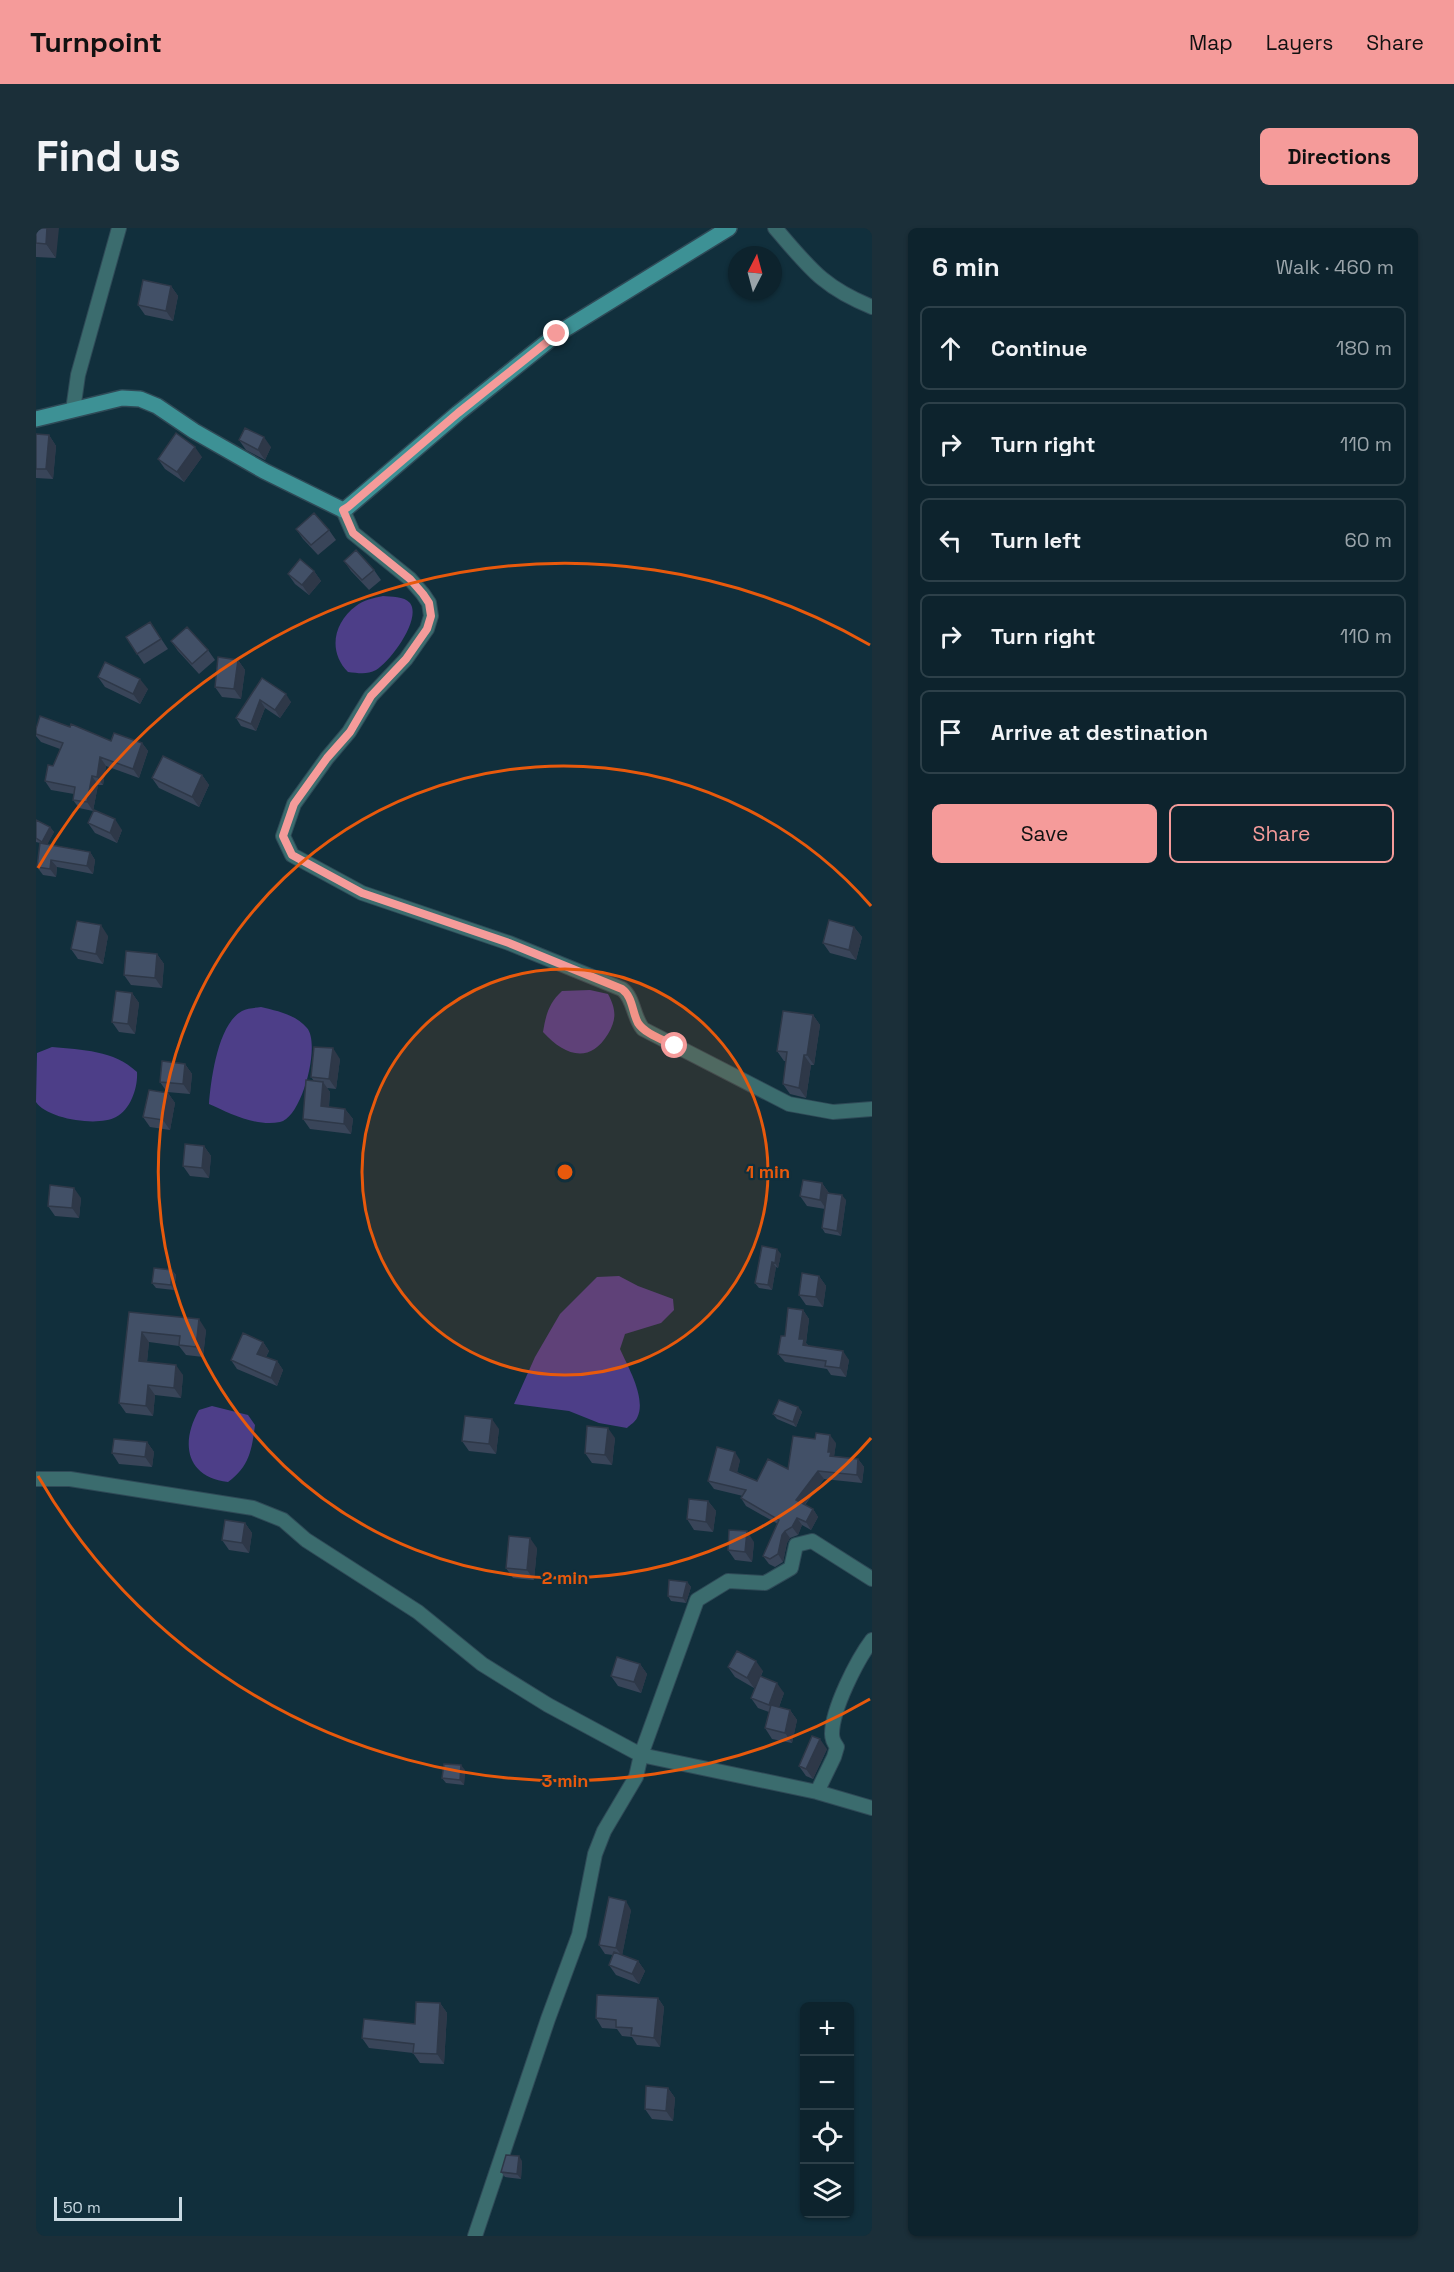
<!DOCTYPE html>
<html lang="en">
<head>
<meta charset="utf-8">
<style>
	body { margin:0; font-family:"Space Grotesk",sans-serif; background:#1b2f39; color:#f1f3f6 }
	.controls { position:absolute; right:18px; bottom:18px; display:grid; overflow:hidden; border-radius:9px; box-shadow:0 2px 4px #0004 }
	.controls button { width:54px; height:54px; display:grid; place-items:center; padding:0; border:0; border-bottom:2px solid #2d4049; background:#0d232d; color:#f1f3f6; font:30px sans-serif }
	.compass { position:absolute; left:692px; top:18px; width:54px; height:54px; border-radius:50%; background:#0d232d; box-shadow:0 2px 4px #0004; rotate:6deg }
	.scale { position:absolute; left:18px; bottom:15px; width:128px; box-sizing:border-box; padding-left:6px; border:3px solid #cadae3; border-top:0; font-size:16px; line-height:21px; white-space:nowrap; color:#cadae3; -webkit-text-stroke:4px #112f3c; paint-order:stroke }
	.stop { position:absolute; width:18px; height:18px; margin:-14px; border:4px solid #f59b9a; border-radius:50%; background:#fff }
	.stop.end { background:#f59b9a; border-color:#fff; box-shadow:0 2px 6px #0008 }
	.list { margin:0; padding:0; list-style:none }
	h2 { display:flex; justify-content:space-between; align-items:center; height:78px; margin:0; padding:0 24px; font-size:26px }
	h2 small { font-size:20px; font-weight:400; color:#9aa4aa }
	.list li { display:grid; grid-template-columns:39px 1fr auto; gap:18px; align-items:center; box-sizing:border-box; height:84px; margin:0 12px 12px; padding:0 12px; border:2px solid #2d4049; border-radius:9px }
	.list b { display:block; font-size:22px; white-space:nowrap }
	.list em { font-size:20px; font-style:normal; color:#9aa4aa }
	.actions { display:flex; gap:12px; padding:18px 24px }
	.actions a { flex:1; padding:14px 0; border:2px solid #f59b9a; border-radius:9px; text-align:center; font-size:21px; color:#f59b9a }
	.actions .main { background:#f59b9a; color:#111 }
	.icon { flex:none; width:33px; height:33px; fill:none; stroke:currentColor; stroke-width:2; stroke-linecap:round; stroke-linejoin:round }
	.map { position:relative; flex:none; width:836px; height:2008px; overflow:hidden; border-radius:9px }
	header { display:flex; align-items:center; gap:36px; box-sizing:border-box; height:84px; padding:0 30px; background:#f59b9a; color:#111 }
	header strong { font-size:28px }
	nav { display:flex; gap:33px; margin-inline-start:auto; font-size:21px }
	.intro { display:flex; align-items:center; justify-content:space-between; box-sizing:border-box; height:144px; padding:0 36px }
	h1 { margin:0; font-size:42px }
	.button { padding:15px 27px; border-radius:9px; background:#f59b9a; color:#111; font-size:21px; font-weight:700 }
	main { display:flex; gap:36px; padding:0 36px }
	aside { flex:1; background:#0d232d; border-radius:9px; box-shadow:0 2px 4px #0004 }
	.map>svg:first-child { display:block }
</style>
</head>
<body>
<header>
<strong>Turnpoint</strong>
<nav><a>Map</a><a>Layers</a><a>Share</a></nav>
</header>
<div class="intro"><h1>Find us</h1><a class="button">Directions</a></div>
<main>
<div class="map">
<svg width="836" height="2008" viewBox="0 0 836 2008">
	<rect width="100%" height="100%" fill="#112f3c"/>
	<path fill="#4d3e88" d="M347,368C355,369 368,368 374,375C386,391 354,434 340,442C331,447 322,445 312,444C292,424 297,395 320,378C327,372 338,370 347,368Z
		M554,762L572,766C580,781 581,791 572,806C553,837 528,827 507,804C510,786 513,775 526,763Z
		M225,779C241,783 259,786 271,800C285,816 266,890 244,894C220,899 193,885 173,876C175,851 182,796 206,783C211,780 219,780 225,779Z
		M16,819C46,822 78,822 101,844C102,859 95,881 80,889C62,899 11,891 0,874L1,825Z
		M583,1048L602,1058L637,1071L638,1082L625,1095L589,1106L584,1121C592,1139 611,1171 601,1190C599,1194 594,1197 591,1200L563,1195L533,1183L478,1176L499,1129L524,1086L561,1049Z
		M176,1178L212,1187L219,1197C216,1222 213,1239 192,1254C150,1249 144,1215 163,1182Z"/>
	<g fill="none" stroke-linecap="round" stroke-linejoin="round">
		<g stroke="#2f4a57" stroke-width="16">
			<path id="street" d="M739,0C773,39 786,59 836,79
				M37,182L42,147L83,0
				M307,282L317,305L374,351L387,366L393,375L395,388L391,401L370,431L335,468L313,504L291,530L258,576L247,608L256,627L326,665L473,715L586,761C598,770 597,789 607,801L753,876L797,884L836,881
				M0,1251H34L217,1280L247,1292L270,1312L382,1384L446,1436L512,1477L605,1527L781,1564L836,1580
				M781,1564L798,1529L801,1519C798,1515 796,1512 796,1506C796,1481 821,1432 836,1412
				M439,2008L512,1791L543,1707L559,1626L568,1603L600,1549L605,1527L661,1372L692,1353L729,1355L755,1340L760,1317L776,1313L836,1351"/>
		</g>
		<g stroke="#2f4a57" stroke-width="18">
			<path id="secondary" d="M0,191L86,170L104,171L121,178L158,203L228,243L307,282L312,279L422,185L521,106L693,0"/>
		</g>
		<use href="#street" stroke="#3b6c6e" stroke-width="14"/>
		<use href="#secondary" stroke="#3d9195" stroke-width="15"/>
	</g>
	<path fill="#394559" d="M0,0L20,30L0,29Z
		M135,58L142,68L137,93L109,87L102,77Z
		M0,206L13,207L20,218L17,251L0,250Z
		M203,212L235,219L229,232L210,222Z
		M166,229L148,254L129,241L122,231Z
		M260,301L293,302L300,312L282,327L267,311Z
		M308,333L338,342L345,352L333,362L315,343Z
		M278,343L285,353L273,367L259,356L252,346Z
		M114,394L132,421L108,436L90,409Z
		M135,413L172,422L179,432L163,446L142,423Z
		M202,432L209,442L205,471L186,469L179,459Z
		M62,449L112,461L104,476L69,459Z
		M226,450L255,474L244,490L229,480L220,503L205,498L200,490Z
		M0,501L75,513L106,515L112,523L103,550L70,538L67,557H62L57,583L43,580L37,572L38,566L15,562L9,553L17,538L24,521L5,514L0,508Z
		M166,547L173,557L163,579L123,560L116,550Z
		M0,592L14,599L18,604L11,616L54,624L59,632L57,646L21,639L20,649L7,647L1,639L4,615L0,614Z
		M52,595L86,602L81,615L59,605Z
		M818,699L826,709L820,732L794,725L787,715Z
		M72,708L67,736L42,731L35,721Z
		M121,726L128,736L126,760L95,757L88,747Z
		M96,765L103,775L99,806L83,804L76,794Z
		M777,787L784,797L778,837H775L770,870L754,866L747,856L750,833H748L741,823Z
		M304,831L300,861L291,860L294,864L293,879L309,881L317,891L315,906L274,901L267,891L278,853L275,849Z
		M149,836L156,846L154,866L131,864L124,854Z
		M132,865L139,875L134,902L114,899L107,889Z
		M168,918L175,928L173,950L154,948L147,938Z
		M786,955L793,965L810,972L805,1008L789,1005L786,1000L789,981L771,978L764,968Z
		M45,970L43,990L19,988L12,978Z
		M726,1018L745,1026L742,1040L740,1039L736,1062L723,1060L719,1055Z
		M136,1042L140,1047L138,1062L120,1060L116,1055Z
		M783,1048L790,1058L787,1079L770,1077L763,1067Z
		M767,1082L773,1091L770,1115L772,1117L813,1132L810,1149L795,1147L791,1141L749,1134L742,1126L749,1108Z
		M93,1084L170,1102L167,1129L150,1127L143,1118L113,1114L111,1134L147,1147L145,1170L119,1167L117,1188L90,1185L83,1175Z
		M227,1114L233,1123L230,1129L241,1133L247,1142L241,1158L201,1141L195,1132Z
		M762,1179L766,1184L760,1199L741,1191L737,1186Z
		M463,1201L460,1226L433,1223L426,1213Z
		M579,1210L576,1237L556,1235L549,1225Z
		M111,1214L118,1224L116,1239L83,1236L76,1225Z
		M800,1215L798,1228L822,1231L828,1239L826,1255L788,1251L769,1277L777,1281L782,1289L775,1302L766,1297L762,1307L754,1310L751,1315L747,1334L739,1339L733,1336L727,1328L742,1296L710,1278L705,1270L707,1268L678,1261L672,1253L704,1232L701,1244L721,1253L752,1241Z
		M672,1273L680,1283L677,1304L658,1302L651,1291Z
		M209,1295L216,1305L213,1325L193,1322L186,1312Z
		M718,1314L716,1334L699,1332L692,1322Z
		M501,1320L498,1352L477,1350L470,1340Z
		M651,1354L655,1359L650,1375L635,1373L632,1368Z
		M604,1436L611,1446L605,1465L582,1458L575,1448Z
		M692,1439L727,1443L725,1448L748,1465L743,1479L754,1482L761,1492L756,1515L736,1511L729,1500L733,1484L722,1480L715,1470L722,1452L718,1460L699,1449Z
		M791,1521L777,1551L770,1548L763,1538Z
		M429,1542L428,1557L410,1555L406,1550Z
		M595,1682L586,1727L602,1733L609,1743L603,1756L580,1747L573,1737L577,1727L569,1726L563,1717Z
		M622,1770L628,1779L624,1819L601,1817L596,1809L586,1808L581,1801L566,1800L560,1790Z
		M404,1775L411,1785L408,1836L384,1835L377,1825L333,1820L326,1810L379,1796Z
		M632,1860L639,1870L637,1893L616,1891L609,1881Z
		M486,1933L485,1951L469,1949L465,1944Z"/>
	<path fill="#2e3848" d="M11,0H23L20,30L10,16Z
		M135,58L142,68L137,93L130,83Z
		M13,207L20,218L17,251L10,241Z
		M228,209L235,219L229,232L222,222Z
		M159,219L166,229L148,254L141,244Z
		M278,343L285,353L273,367L266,357Z
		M202,432L209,442L205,471L198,461Z
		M104,451L112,461L104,476L97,466Z
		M250,466L255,474L244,490L239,482Z
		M224,472L229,480L220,503L215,496Z
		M106,515L112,523L103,550L97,541Z
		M64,529L70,538L67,557L61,549Z
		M166,547L173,557L163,579L156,569Z
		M56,548L62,557L57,583L51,574Z
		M79,591L86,602L81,615L74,605Z
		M14,599L18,604L10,619L6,614Z
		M54,624L59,632L57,646L51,638Z
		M15,632L21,639L20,649L14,641Z
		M65,697L72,708L67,736L60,726Z
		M818,699L826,709L820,732L813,722Z
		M121,726L128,736L126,760L119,750Z
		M96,765L103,775L99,806L92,796Z
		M777,787L784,797L778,837L771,827Z
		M297,820L304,831L300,861L293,851Z
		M768,827L775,837L770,870L763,860Z
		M149,836L156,846L154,866L147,856Z
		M287,854L294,864L292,888L285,878Z
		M132,865L139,875L134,902L127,892Z
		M309,881L317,891L315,906L308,896Z
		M168,918L175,928L173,950L166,940Z
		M786,955L793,965L791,982L784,972Z
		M38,960L45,970L43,990L36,980Z
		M806,967L810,972L805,1008L801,1003Z
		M741,1021L745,1026L742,1040L739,1035Z
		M736,1034L740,1039L736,1062L732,1057Z
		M136,1042L140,1047L138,1062L135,1057Z
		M783,1048L790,1058L787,1079L780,1069Z
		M767,1082L773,1091L770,1115L774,1120L773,1125L763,1111Z
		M163,1091L170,1102L167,1129L160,1119Z
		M106,1104L113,1114L110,1143L103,1133Z
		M227,1114L233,1123L227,1134L221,1126Z
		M807,1123L813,1132L810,1149L804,1140Z
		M241,1133L247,1142L241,1158L235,1150Z
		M140,1137L147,1147L145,1170L138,1160Z
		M112,1157L119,1167L117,1188L110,1178Z
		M762,1179L766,1184L760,1199L757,1194Z
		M456,1191L463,1201L460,1226L453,1216Z
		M572,1200L579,1210L576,1237L569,1227Z
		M794,1207L800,1215L798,1229L800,1236L792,1224Z
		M111,1214L118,1224L116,1239L109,1229Z
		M699,1224L704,1232L700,1250L694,1242Z
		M822,1231L828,1239L826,1255L821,1247Z
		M782,1243L788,1251L766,1280L760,1272Z
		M672,1273L680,1283L677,1304L670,1294Z
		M777,1281L782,1289L775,1302L770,1294Z
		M761,1290L766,1297L762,1307L756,1299Z
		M209,1295L216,1305L213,1325L206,1315Z
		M711,1303L718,1314L716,1334L709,1324Z
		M749,1303L754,1310L751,1315L747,1334L742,1326L746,1307Z
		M494,1310L501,1320L498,1352L491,1342Z
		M651,1354L655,1359L650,1375L647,1370Z
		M720,1433L727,1443L718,1460L711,1450Z
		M604,1436L611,1446L605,1465L598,1454Z
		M741,1455L748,1465L740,1487L733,1477Z
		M754,1482L761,1492L756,1515L749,1505Z
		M784,1511L791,1521L777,1551L770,1541Z
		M425,1537L429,1542L428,1557L424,1552Z
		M590,1673L595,1682L586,1728L580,1720Z
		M602,1733L609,1743L603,1756L596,1746Z
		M622,1770L628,1779L624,1819L618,1810Z
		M404,1775L411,1785L408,1836L401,1826Z
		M632,1860L639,1870L637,1893L630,1883Z
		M483,1928L486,1933L485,1951L481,1946Z"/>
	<path fill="#425067" stroke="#2e3848" stroke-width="1.5" d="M0,0H11L10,16L0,15Z
		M107,52L135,58L130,83L102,77Z
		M209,200L228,209L222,222L203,212Z
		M140,205L159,219L141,244L122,231Z
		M0,206L13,207L10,241H0Z
		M278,285L293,302L275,317L260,301Z
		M320,322L338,342L326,352L308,333Z
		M264,331L278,343L266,357L252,346Z
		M114,394L125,411L101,426L90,409Z
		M151,399L172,422L156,436L135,413Z
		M182,429L202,432L198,461L179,459Z
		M69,434L104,451L97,466L62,449Z
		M226,450L250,466L239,482L224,472L215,496L200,490Z
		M4,488L34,499L35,496L75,513L78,505L106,515L97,541L64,529L61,549L56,548L51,574L37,572L39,559L9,553L12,537L17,538L27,515L0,506V501Z
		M127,528L166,547L156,569L116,550Z
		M58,582L79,591L74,605L52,595Z
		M0,592L14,599L6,614L0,610Z
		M4,615L54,624L51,638L15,632L14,641L1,639Z
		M793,692L818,699L813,722L787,715Z
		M41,693L65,697L60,726L35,721Z
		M90,723L121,726L119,750L88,747Z
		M80,763L96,765L92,796L76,794Z
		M747,783L777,787L771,827H768L763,860L747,856L751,824L741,823Z
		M278,819L297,820L293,851L275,849Z
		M126,833L149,836L147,856L124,854Z
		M270,852L287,854L285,878L309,881L308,896L267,891Z
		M113,862L132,865L127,892L107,889Z
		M149,916L168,918L166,940L147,938Z
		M767,952L786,955L784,972L764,968Z
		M14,957L38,960L36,980L12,978Z
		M791,965L806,967L801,1003L786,1000Z
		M726,1018L741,1021L739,1035L736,1034L732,1057L719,1055Z
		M118,1040L136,1042L135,1057L116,1055Z
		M766,1045L783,1048L780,1069L763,1067Z
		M752,1080L767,1082L763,1111H768L767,1117L807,1123L804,1140L789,1138L790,1133L742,1126L745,1108H749Z
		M93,1084L163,1091L160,1119L143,1117L144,1108L106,1104L103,1133L140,1137L138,1160L112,1157L110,1178L83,1175Z
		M207,1105L227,1114L221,1126L241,1133L235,1150L195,1132Z
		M743,1172L762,1179L757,1194L737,1186Z
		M429,1188L456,1191L453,1216L426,1213Z
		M551,1198L572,1200L569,1227L549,1225Z
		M780,1205L794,1207L792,1224H795L794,1228L822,1231L821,1247L782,1243L760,1272L777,1281L770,1294L761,1290L756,1299L749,1303L746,1307L742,1326L734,1331L727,1328L743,1292L705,1270L710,1262L672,1253L681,1219L699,1224L694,1242L721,1253L732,1231L752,1241L757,1208L779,1211Z
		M78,1211L111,1214L109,1229L76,1225Z
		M653,1271L672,1273L670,1294L651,1291Z
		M189,1292L209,1295L206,1315L186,1312Z
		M693,1302L711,1303L709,1324L692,1322Z
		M473,1308L494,1310L491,1342L470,1340Z
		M633,1352L651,1354L647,1370L632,1368Z
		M701,1423L720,1433L711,1450L692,1439Z
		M581,1429L604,1436L598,1454L575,1448Z
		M724,1448L741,1455L733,1477L715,1470Z
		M735,1477L754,1482L749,1505L729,1500Z
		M776,1508L784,1511L770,1541L763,1538Z
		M408,1536L425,1537L424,1552L406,1550Z
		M573,1669L590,1673L580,1720L563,1717Z
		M578,1724L602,1733L596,1746L573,1737Z
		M561,1767L622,1770L618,1810L595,1807L596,1800L580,1799V1792L560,1790Z
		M380,1774L404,1775L401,1826L377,1825L378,1816L326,1810L328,1791L379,1796Z
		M610,1858L632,1860L630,1883L609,1881Z
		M470,1927L483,1928L481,1946L465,1944Z"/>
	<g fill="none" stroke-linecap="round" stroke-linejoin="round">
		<path stroke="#f59b9a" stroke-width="8" d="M521,106L422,185L312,279L307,282L317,305L374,351L387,366L393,375L395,388L391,401L370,431L335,468L314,504L291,530L258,576L247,608L256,627L326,665L473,715L586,761C597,769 596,784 602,795C609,806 628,812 639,818"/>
	</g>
	<circle cx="529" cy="944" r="203" fill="#e8590c" fill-opacity=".12"/>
	<g fill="none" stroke="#e8590c" stroke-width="3">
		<circle cx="529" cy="944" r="203"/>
		<path d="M835 1210A406 406 0 1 1 835 678"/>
		<path d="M834 1471A609 609 0 0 1 2 1248M2 640A609 609 0 0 1 834 417"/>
	</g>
	<circle cx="529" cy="944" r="9" fill="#e8590c" stroke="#112f3c" stroke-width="3"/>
	<g font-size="18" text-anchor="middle" font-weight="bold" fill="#e8590c" stroke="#112f3c" stroke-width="4.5" stroke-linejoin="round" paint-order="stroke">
		<text x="732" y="950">1 min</text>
		<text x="529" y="1356">2 min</text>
		<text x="529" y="1559">3 min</text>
	</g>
</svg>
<div class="controls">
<button>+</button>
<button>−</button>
<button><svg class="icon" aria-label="locate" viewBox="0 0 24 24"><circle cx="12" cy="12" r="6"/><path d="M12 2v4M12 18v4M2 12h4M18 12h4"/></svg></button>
<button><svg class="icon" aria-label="layers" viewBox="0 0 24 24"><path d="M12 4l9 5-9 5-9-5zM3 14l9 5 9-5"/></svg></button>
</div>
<svg class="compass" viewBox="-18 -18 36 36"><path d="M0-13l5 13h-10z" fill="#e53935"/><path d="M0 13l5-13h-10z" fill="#9aa4aa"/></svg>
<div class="scale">50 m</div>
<div class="stop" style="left:639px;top:818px"></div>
<div class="stop end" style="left:521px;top:106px"></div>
</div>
<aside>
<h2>6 min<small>Walk · 460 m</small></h2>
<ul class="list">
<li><svg class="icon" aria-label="ahead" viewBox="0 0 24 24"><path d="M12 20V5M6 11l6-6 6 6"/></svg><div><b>Continue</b></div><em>180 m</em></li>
<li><svg class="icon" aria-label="right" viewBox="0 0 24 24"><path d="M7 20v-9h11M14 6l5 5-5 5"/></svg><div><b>Turn right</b></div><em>110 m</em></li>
<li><svg class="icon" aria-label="left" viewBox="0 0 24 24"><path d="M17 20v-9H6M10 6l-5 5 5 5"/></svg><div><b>Turn left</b></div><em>60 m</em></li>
<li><svg class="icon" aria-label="right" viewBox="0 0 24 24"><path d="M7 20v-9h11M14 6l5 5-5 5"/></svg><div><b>Turn right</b></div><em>110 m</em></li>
<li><svg class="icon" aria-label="arrive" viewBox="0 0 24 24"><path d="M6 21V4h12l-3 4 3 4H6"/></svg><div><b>Arrive at destination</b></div></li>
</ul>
<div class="actions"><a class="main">Save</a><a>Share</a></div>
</aside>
</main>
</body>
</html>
